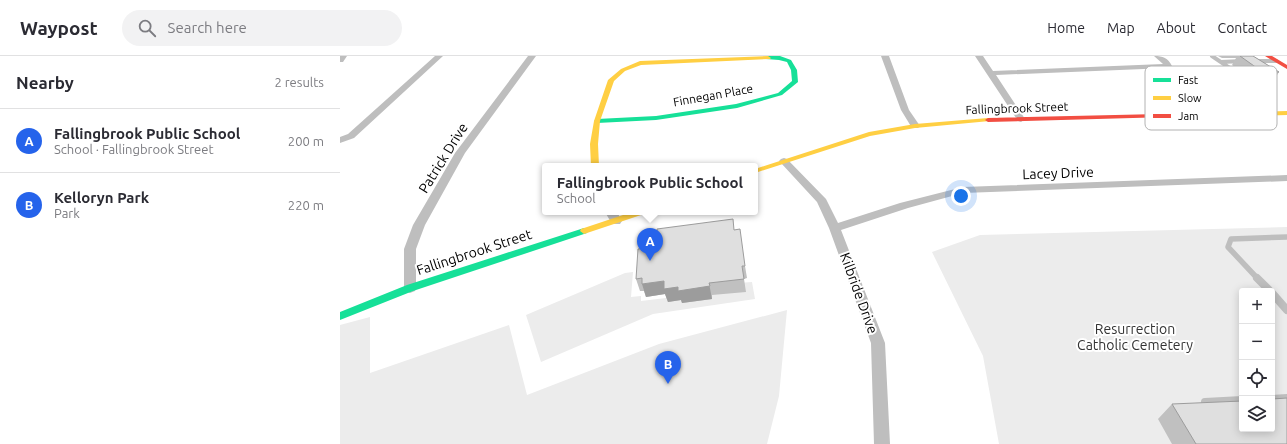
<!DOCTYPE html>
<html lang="en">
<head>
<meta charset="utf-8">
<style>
	body { margin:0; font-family:Ubuntu,sans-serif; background:#f2f2f3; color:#2b2b33 }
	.controls { position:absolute; right:12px; bottom:12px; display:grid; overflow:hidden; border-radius:4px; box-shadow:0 2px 10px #0003 }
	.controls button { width:36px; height:36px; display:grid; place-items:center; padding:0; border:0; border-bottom:1px solid #e1e1e2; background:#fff; color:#2b2b33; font:20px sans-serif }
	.you { position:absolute; left:621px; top:140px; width:14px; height:14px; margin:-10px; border:3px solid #fff; border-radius:50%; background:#1a73e8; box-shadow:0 0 0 6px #1a73e833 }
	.badge { display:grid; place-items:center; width:26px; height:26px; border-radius:50%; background:#2563eb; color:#fff; font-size:13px; font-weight:700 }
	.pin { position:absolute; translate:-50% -33px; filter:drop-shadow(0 1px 2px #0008) }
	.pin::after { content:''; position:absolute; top:21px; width:14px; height:12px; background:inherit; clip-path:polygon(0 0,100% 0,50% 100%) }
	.popup { position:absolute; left:202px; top:107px; width:216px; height:52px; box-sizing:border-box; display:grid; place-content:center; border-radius:4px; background:#fff; filter:drop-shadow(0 1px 3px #0005); font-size:13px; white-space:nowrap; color:#7c7c81 }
	.popup b { font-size:15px; color:#2b2b33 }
	.popup::after { content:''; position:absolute; left:50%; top:100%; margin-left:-8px; border:8px solid transparent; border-top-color:#fff }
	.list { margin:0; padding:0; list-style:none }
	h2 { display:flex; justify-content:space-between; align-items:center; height:52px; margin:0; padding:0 16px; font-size:17px }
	h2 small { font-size:13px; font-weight:400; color:#7c7c81 }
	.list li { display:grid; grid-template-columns:26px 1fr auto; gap:12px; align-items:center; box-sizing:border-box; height:64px; padding:0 16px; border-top:1px solid #e1e1e2 }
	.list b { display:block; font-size:15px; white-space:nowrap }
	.list p { margin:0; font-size:13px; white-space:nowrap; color:#7c7c81 }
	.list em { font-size:13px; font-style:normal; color:#7c7c81 }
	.icon { flex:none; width:22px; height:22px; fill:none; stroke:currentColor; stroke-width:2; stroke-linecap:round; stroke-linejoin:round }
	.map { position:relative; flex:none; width:947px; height:388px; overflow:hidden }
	header { display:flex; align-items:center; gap:24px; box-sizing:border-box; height:56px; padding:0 20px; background:#fff; border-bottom:1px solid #e1e1e2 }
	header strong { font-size:19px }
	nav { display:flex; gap:22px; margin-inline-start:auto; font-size:14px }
	.search { width:280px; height:36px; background:#f2f2f3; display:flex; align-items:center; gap:10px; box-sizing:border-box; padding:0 14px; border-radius:22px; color:#7c7c81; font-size:15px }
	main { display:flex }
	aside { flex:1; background:#fff }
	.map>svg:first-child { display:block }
</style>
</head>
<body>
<header>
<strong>Waypost</strong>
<div class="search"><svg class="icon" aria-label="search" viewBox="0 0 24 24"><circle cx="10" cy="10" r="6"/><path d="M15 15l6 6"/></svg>Search here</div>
<nav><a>Home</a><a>Map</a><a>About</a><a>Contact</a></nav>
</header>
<main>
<aside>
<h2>Nearby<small>2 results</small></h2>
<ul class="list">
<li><span class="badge">A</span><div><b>Fallingbrook Public School</b><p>School · Fallingbrook Street</p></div><em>200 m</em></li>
<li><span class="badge">B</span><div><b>Kelloryn Park</b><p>Park</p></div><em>220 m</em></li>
</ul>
</aside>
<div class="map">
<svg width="947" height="388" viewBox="0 0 947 388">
	<rect width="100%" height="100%" fill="#fff"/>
	<path fill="#ececec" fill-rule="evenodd" d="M947,171V388H659L643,300L592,196L640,179ZM902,235H932V373H902Z
		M293,216L291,241L301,240V245L326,242L327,232L412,226L415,243L313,258L201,306L186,259L285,217Z
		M447,254L439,340L427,388H0V269L30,261V317L169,269L187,339L319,288Z"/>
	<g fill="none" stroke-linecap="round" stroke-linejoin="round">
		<path stroke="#bebebe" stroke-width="4" d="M872,0L900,19
			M914,5H936
			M881,6L903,5"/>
		<path stroke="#bebebe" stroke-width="5.5" d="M918,223L888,191L891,183L947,181"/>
		<path stroke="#bebebe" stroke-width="8" d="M917,222L930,235
			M932,237L947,254
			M932,343L947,342
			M865,346L902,344"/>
		<path fill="#bebebe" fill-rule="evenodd" d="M0,0H7L3,6H0Z
			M95,0H103L14,82L0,87V81L8,78Z
			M188,0H196L125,97L85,169L76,193V232L75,235L70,237L65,235L64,232V193L73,169L115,97Z
			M541,0H549L569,54L580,70L578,72H572L561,54Z
			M635,0H643L653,15L823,8L814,0C823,0 828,2 832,10L828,12L656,19L685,63L681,66L678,65Z
			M444,102L447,103L486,143L498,167L560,147L623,131L947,119V125L623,137L568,152L501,174L545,287L550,388H534L531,287L489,172L477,146L441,107L439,105L441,103Z
			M265,156H277L282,165L280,168H272Z"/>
		<path fill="#16e098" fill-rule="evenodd" d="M428,0H440L451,4L457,14L458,26L442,39L397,52L316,64L257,67L254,65L257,63L316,60L396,48L438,37L452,25L451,14L447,6L439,4L426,3L425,2Z
			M244,172L248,175L247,177L73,235L0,264V256L67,229Z"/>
		<path fill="#ffcf43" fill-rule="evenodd" d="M428,0L431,2L430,3L301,9L285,15L274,25L260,65L258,88L259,110H251L250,88L254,65L268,24L281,13L300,5Z
			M947,55V59L863,61L860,59L863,57Z
			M648,62L650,63V65L575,72L530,80L415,117V113L529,76L575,68Z
			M292,156H305L304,158L244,178L240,175L241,173Z"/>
		<path fill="#f24e42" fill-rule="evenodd" d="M925,0H932L947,9V13Z
			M863,57L866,59L865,60L648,66L645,64L648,62Z"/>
	</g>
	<path fill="#c0c0c0" d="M878,0H913L939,16L932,27H917L892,9L896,2H882Z
		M308,192L405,210L407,222L404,223L406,236L372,239V243L342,247L341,244L328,246L325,238L306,241L304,235H300L296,223Z
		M832,348L947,388H832L818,363Z"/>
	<path fill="#9c9c9c" d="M324,225L369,227L372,243L342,247L341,244L328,246L325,238L306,241L302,228Z"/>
	<path fill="#dfdfdf" stroke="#9c9c9c" d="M900,0H913L939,16L924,17Z
		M393,163L394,174L400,173L405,210H402L404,223L369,227L370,230L338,235V231L324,233V225L302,228V222L296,223L298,193L308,192L309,184L317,183V173Z
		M947,342V388H856L832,348L902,345V373H932V343Z"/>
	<g text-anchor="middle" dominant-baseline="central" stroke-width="4" stroke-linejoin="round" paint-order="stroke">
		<g font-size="12" fill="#000" stroke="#fff">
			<text transform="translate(373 39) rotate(-10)">Finnegan Place</text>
			<text transform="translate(677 52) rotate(-2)">Fallingbrook Street</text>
		</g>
		<g font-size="14" fill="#000" stroke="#fff">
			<text transform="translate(103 102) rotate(-58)">Patrick Drive</text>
			<text transform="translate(718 117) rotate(-2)">Lacey Drive</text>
			<text transform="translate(134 196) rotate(-18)">Fallingbrook Street</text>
			<text transform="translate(519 237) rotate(70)">Kilbride Drive</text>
		</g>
		<g font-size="14" fill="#333" stroke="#fff">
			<text x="795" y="273">Resurrection<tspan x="795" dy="16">Catholic Cemetery</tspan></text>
		</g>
	</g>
	<rect x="805" y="10" width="132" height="64" rx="6" fill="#fff" stroke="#b2b2b2" stroke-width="1"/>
	<rect x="813" y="22" width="18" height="4" fill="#16e098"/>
	<rect x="813" y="40" width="18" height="4" fill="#ffcf43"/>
	<rect x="813" y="58" width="18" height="4" fill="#f24e42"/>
	<g font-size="11" fill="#000">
		<text x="838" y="28">Fast</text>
		<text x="838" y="46">Slow</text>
		<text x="838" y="64">Jam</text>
	</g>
</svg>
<div class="controls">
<button>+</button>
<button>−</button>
<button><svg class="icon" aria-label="locate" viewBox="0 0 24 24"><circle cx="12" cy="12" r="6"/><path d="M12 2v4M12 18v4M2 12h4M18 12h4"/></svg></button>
<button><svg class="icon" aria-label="layers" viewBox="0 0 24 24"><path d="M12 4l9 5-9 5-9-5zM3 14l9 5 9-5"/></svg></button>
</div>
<div class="you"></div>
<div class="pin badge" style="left:310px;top:205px">A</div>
<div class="popup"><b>Fallingbrook Public School</b>School</div>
<div class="pin badge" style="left:328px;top:328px">B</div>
</div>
</main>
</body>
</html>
